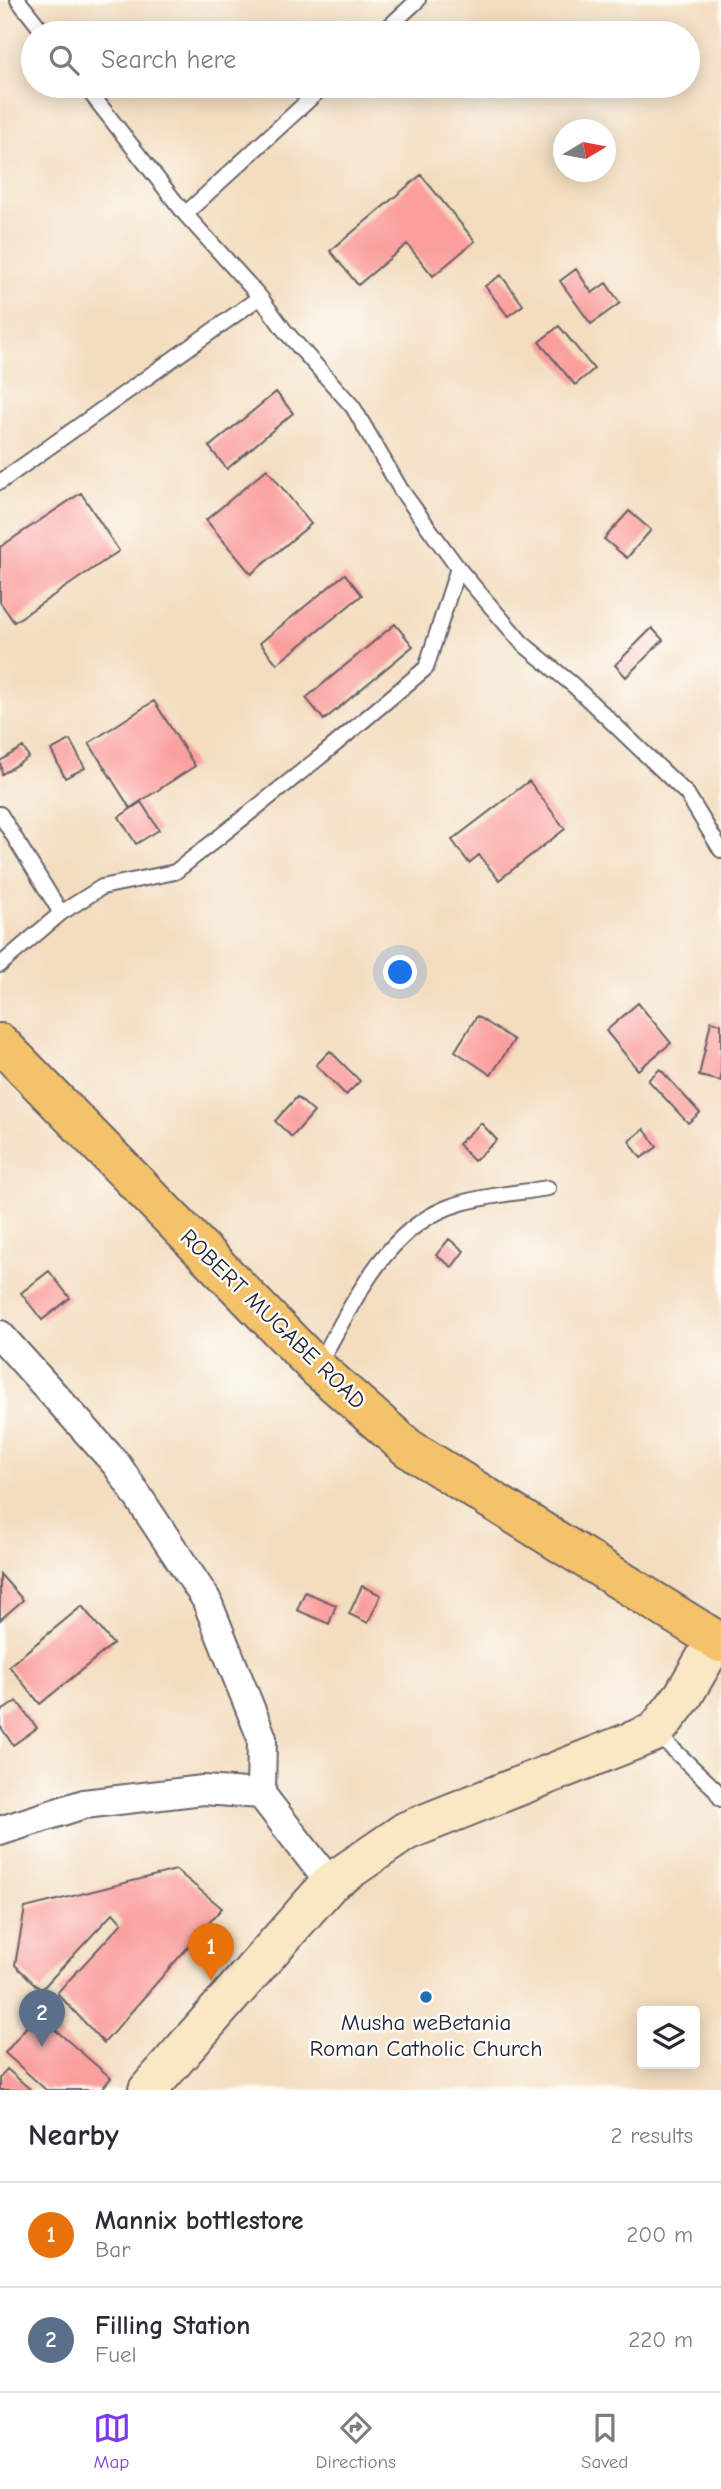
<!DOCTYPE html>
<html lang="en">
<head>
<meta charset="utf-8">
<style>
	body { margin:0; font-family:"Comic Neue",sans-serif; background:#f7f7f7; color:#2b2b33 }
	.controls { position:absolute; right:21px; bottom:21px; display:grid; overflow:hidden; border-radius:7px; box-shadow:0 4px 18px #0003 }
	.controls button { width:63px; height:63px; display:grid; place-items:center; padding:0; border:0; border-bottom:2px solid #e1e1e2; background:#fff; color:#2b2b33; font:35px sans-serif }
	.compass { position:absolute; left:553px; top:119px; width:63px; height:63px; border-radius:50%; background:#fff; box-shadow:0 4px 18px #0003; rotate:80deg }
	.you { position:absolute; left:401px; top:973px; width:24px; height:24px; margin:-18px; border:5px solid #fff; border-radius:50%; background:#1a73e8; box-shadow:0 0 0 10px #1a73e833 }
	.badge { display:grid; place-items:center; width:46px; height:46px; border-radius:50%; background:#7c3aed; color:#fff; font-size:23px; font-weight:700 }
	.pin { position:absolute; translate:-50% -58px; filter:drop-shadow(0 2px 4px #0008) }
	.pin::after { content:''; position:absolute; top:37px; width:24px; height:21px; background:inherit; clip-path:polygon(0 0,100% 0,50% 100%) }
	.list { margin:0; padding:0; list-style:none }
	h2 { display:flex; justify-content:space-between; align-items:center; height:91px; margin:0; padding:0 28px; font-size:30px }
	h2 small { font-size:23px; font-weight:400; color:#7c7c81 }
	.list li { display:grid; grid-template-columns:46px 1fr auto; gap:21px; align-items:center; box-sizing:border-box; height:105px; padding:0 28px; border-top:2px solid #e1e1e2 }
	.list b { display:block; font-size:26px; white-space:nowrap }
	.list p { margin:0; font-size:23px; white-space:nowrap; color:#7c7c81 }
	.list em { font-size:23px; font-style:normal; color:#7c7c81 }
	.icon { flex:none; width:38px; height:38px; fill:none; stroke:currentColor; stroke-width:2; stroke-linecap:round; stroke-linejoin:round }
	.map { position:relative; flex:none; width:721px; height:2090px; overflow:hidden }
	.search { position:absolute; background:#fff; box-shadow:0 4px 18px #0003; left:21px; right:21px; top:21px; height:77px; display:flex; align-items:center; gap:18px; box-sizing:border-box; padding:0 24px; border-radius:38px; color:#7c7c81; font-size:26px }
	.sheet { height:301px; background:#fff }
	nav { display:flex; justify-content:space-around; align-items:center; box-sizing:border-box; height:98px; border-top:2px solid #e1e1e2; background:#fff; font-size:19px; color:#7c7c81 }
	nav a { display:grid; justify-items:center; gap:4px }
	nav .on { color:#7c3aed }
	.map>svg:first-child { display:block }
</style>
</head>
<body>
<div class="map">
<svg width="721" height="2090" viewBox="0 0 721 2090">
	<rect width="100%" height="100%" fill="#fdfcf7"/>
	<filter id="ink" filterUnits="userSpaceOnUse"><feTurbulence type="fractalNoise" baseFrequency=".0143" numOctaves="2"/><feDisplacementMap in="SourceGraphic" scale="14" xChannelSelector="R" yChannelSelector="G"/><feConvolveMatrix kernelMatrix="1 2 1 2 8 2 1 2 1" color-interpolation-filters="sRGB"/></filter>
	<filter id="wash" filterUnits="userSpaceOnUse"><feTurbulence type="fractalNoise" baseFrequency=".00686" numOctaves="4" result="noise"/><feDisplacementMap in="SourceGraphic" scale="28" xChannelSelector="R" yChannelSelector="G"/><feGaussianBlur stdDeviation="1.57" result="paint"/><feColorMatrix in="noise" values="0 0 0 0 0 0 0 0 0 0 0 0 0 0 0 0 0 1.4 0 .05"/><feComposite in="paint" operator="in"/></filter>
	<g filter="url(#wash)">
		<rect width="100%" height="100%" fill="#f3ddbf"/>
		<g id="blocks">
			<path fill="#fa9f9d" d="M421,175L475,241L433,276L407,244L358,285L330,251Z
				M576,269L592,293L606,283L620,303L591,324L560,281Z
				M501,275L523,305L508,316L485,286Z
				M559,326L594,369L575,385L539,342Z
				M276,392L293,413L227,469L209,447Z
				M267,469L311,524L251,574L206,520Z
				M81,493L119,551L14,622L0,602V547Z
				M629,511L651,530L627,558L604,539Z
				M345,574L362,595L277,664L260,643Z
				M395,624L413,646L324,720L306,698Z
				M652,628L663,640L626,677L615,665Z
				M154,701L195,766L130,808L89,743Z
				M70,740L85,768L65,778L51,750Z
				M23,747L29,757L2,774L0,761Z
				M529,781L565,829L499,880L479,855L469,863L452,840Z
				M141,802L159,830L136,844L119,817Z
				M638,1003L671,1043L638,1070L606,1031Z
				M477,1016L514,1040L491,1075L455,1051Z
				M711,1021L721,1024V1081L699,1076Z
				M330,1051L360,1081L346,1095L316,1065Z
				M660,1069L700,1113L688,1123L648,1080Z
				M297,1097L314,1112L292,1137L275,1121Z
				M481,1123L497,1140L474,1161L458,1144Z
				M644,1129L657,1147L641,1158L629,1141Z
				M449,1239L464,1251L452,1267L436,1255Z
				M49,1271L70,1298L42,1320L21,1293Z
				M0,1574L23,1600L0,1620Z
				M362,1586L381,1595L368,1623L349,1614Z
				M305,1592L336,1605L329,1624L297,1610Z
				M82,1606L113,1644L40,1704L9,1666Z
				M17,1701L37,1728L13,1745L0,1726V1712Z
				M176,1870L222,1908L104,2043L57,1993L122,1923L113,1913L41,1990L15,1965L25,1908Z
				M37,2014L111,2078L101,2090H46L5,2053Z
				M7,2069L31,2090H0V2078Z"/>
		</g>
	</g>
	<g filter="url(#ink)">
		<use href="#blocks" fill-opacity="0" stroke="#6b6369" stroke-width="2"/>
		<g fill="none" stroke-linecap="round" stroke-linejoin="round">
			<g stroke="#6b6369" stroke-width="18">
				<path id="lane" d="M18,0L44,33
					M382,33L418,0
					M85,86L185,214
					M260,297L285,331L353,407L401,490L458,568L522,643L573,685L687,794L721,850
					M0,482L260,297L185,214L324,86
					M0,814L61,913L102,887L175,872L320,757L426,668L458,568
					M0,965L61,913
					M317,1367C353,1306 384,1226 458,1204C486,1195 519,1193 548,1188
					M656,1733L714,1788L721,1799"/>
			</g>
			<g stroke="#6b6369" stroke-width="32">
				<path id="street" d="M0,1335L117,1465L206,1599L262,1738L261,1794
					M0,1831L84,1804L203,1790L261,1794L330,1883"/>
			</g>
			<g stroke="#6b6369" stroke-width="42">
				<path id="secondary" d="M148,2090L330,1883L406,1831L655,1732L683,1696L716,1640"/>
			</g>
			<g stroke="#6b6369" stroke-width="42">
				<path id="primary" d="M0,1043L317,1368L408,1448L721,1643"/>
			</g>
			<use href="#lane" stroke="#fff" stroke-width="14"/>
			<use href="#street" stroke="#fff" stroke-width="28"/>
			<use href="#secondary" stroke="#fae7c3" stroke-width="38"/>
			<use href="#primary" stroke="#f3c26a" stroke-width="38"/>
		</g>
	</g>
	<circle fill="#1f6fb2" stroke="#fdfcf7" stroke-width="2.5" cx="426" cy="1997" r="7"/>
	<g text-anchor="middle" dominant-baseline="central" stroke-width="5" stroke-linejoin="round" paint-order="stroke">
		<g font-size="23" fill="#22223b" stroke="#fdfcf7">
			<text transform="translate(273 1319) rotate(44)">ROBERT MUGABE ROAD</text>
		</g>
		<g font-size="23" fill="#22223b" stroke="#fdfcf7">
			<text x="426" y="2022">Musha weBetania<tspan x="426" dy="26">Roman Catholic Church</tspan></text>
		</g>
	</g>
</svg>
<div class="controls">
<button><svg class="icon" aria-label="layers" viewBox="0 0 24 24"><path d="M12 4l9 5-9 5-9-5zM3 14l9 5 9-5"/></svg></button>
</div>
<svg class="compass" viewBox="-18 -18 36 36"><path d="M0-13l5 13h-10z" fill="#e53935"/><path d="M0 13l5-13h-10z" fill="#7c7c81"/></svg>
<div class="you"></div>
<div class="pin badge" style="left:211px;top:1981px;background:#e8710a">1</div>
<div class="pin badge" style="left:42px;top:2047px;background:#5c6f8a">2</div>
<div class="search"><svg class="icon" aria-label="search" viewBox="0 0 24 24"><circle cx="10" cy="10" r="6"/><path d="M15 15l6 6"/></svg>Search here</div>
</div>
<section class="sheet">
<h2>Nearby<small>2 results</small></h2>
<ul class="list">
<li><span class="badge" style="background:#e8710a">1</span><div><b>Mannix bottlestore</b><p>Bar</p></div><em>200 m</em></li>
<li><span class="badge" style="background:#5c6f8a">2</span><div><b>Filling Station</b><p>Fuel</p></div><em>220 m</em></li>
</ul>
</section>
<nav>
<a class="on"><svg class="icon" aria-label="map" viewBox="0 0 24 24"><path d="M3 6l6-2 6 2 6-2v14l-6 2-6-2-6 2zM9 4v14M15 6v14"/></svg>Map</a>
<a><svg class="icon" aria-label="directions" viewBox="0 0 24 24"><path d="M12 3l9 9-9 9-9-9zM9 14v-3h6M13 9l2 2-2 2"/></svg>Directions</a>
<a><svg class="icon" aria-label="saved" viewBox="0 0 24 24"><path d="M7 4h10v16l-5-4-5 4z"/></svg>Saved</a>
</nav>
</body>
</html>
